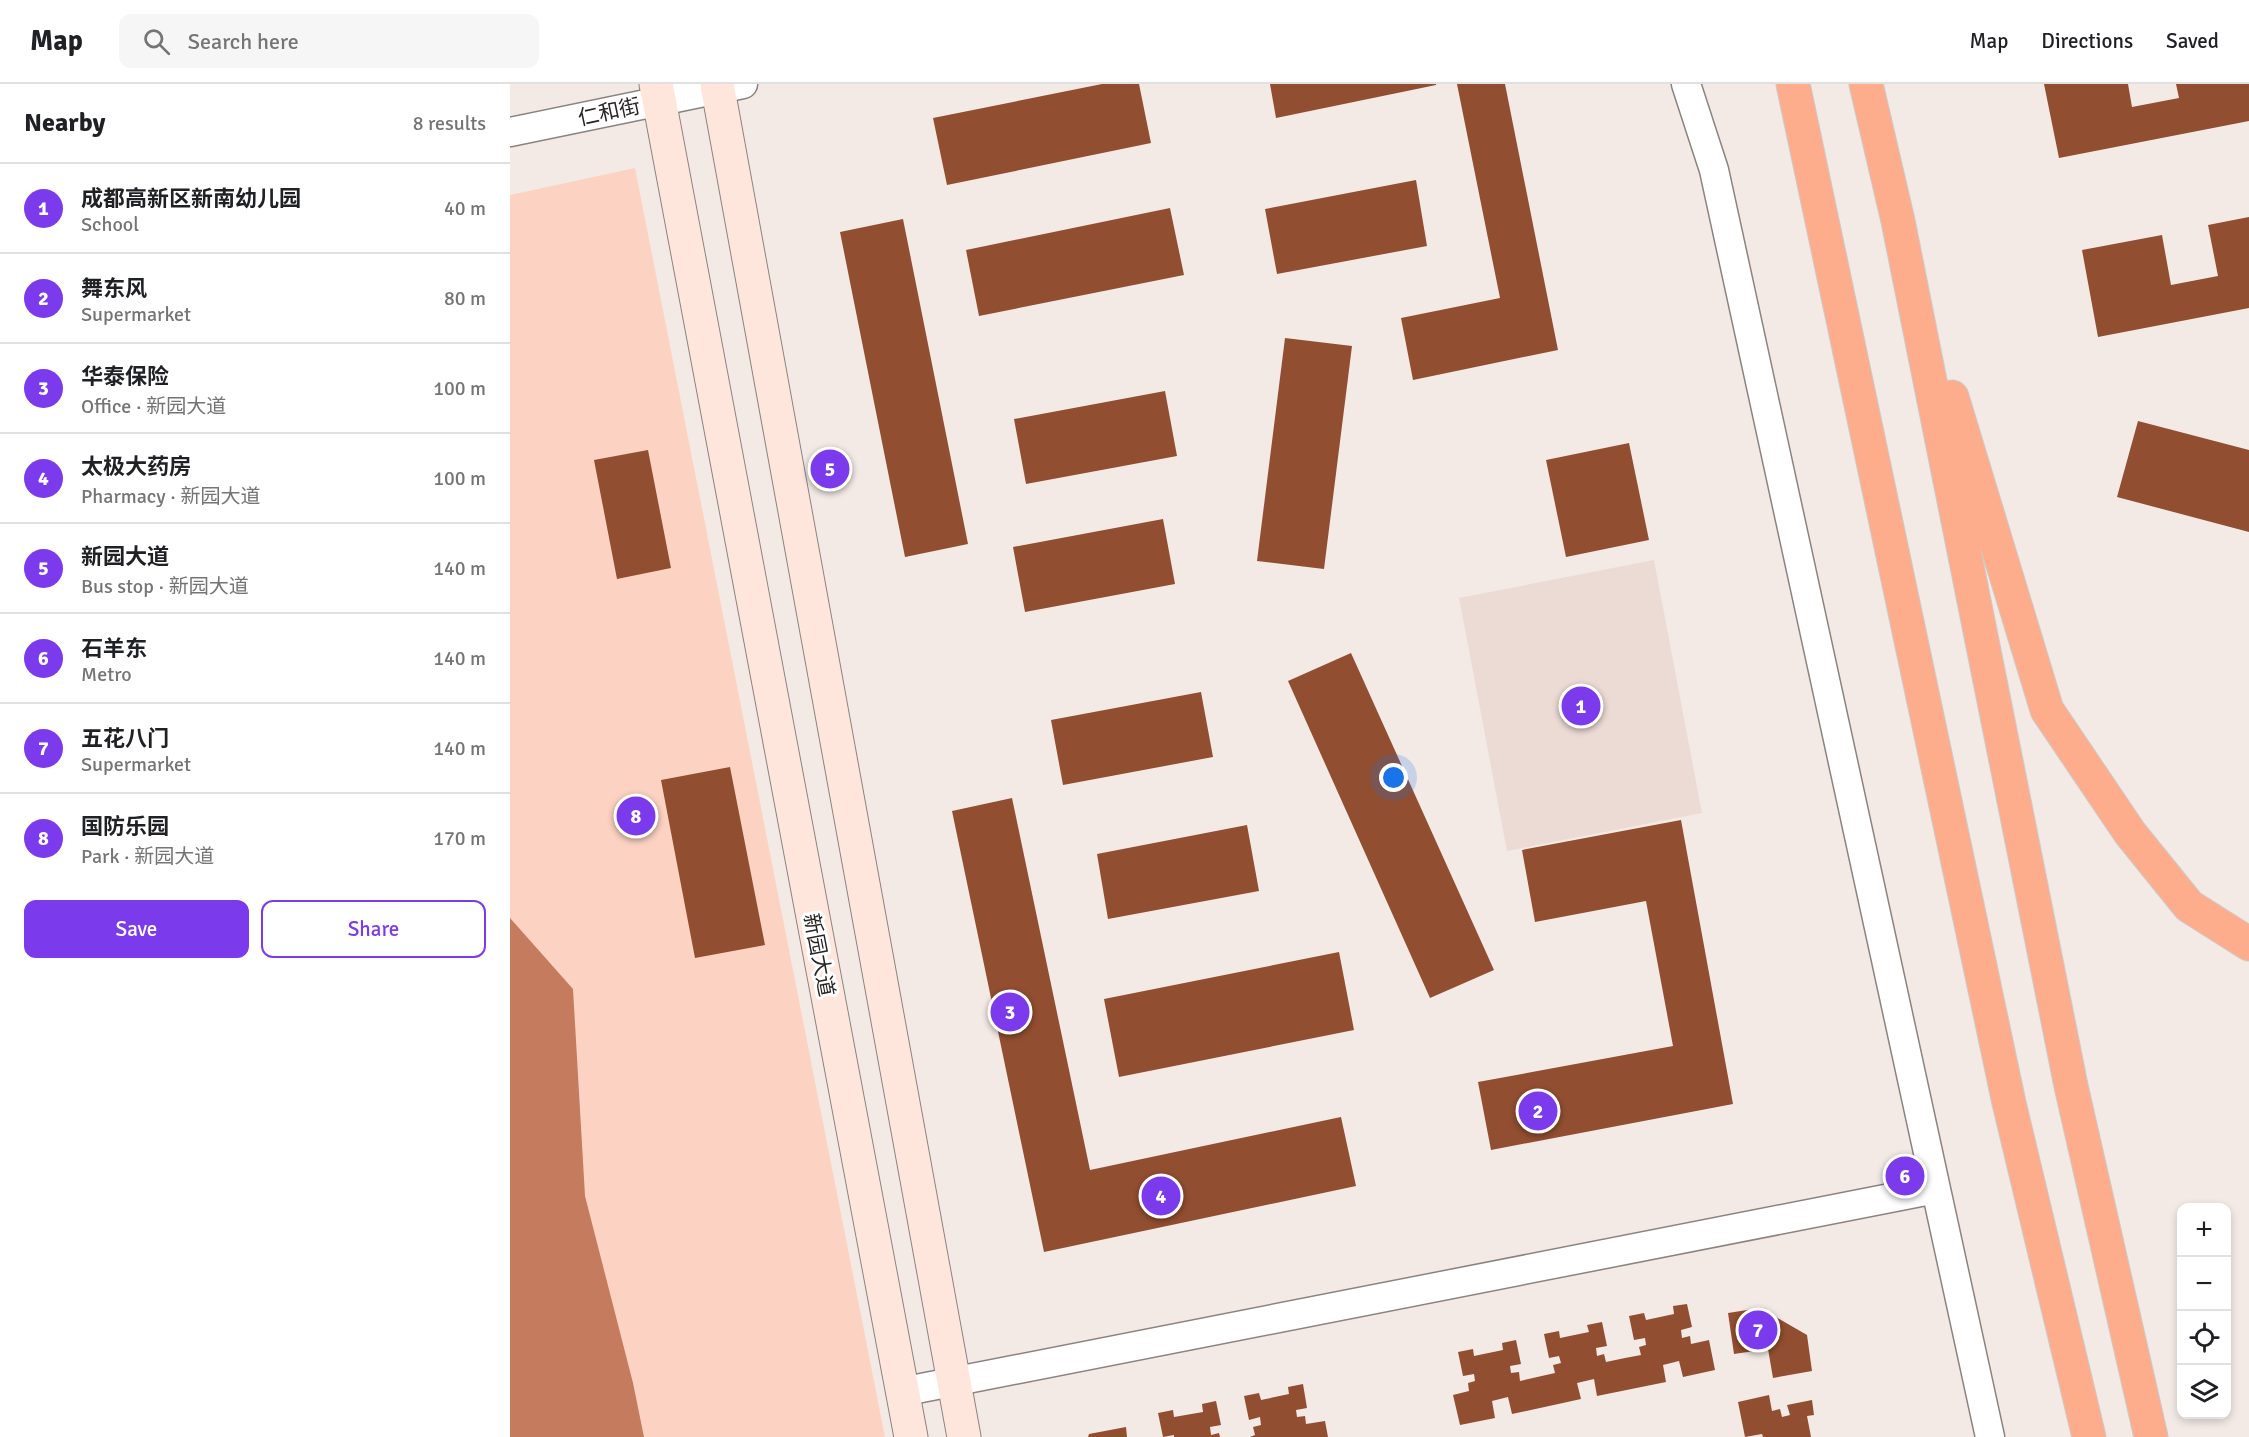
<!DOCTYPE html>
<html lang="en">
<head>
<meta charset="utf-8">
<style>
	body { margin:0; font-family:Signika,"Noto Sans SC",sans-serif; background:#f6f6f6; color:#202124 }
	.controls { position:absolute; right:18px; bottom:18px; display:grid; overflow:hidden; border-radius:12px; box-shadow:0 3px 9px #0003 }
	.controls button { width:54px; height:54px; display:grid; place-items:center; padding:0; border:0; border-bottom:2px solid #e0e0e0; background:#fff; color:#202124; font:30px sans-serif }
	.you { position:absolute; left:884px; top:694px; width:21px; height:21px; margin:-15px; border:4px solid #fff; border-radius:50%; background:#1a73e8; box-shadow:0 0 0 9px #1a73e833 }
	.badge { display:grid; place-items:center; width:39px; height:39px; border-radius:50%; background:#7c3aed; color:#fff; font-size:20px; font-weight:700 }
	.pin { position:absolute; translate:-50% -50%; border:3px solid #fff; box-shadow:0 2px 6px #0006 }
	.list { margin:0; padding:0; list-style:none }
	h2 { display:flex; justify-content:space-between; align-items:center; height:78px; margin:0; padding:0 24px; font-size:26px }
	h2 small { font-size:20px; font-weight:400; color:#757577 }
	.list li { display:grid; grid-template-columns:39px 1fr auto; gap:18px; align-items:center; box-sizing:border-box; height:90px; padding:0 24px; border-top:2px solid #e0e0e0 }
	.list b { display:block; font-size:22px; white-space:nowrap }
	.list p { margin:0; font-size:20px; white-space:nowrap; color:#757577 }
	.list em { font-size:20px; font-style:normal; color:#757577 }
	.actions { display:flex; gap:12px; padding:18px 24px }
	.actions a { flex:1; padding:14px 0; border:2px solid #7c3aed; border-radius:12px; text-align:center; font-size:21px; color:#7c3aed }
	.actions .main { background:#7c3aed; color:#fff }
	.icon { flex:none; width:33px; height:33px; fill:none; stroke:currentColor; stroke-width:2; stroke-linecap:round; stroke-linejoin:round }
	.map { position:relative; flex:none; width:1739px; height:1353px; overflow:hidden }
	header { display:flex; align-items:center; gap:36px; box-sizing:border-box; height:84px; padding:0 30px; background:#fff; border-bottom:2px solid #e0e0e0 }
	header strong { font-size:28px }
	nav { display:flex; gap:33px; margin-inline-start:auto; font-size:21px }
	.search { width:420px; height:54px; background:#f6f6f6; display:flex; align-items:center; gap:15px; box-sizing:border-box; padding:0 21px; border-radius:12px; color:#757577; font-size:22px }
	main { display:flex }
	aside { flex:1; background:#fff }
	.map>svg:first-child { display:block }
</style>
</head>
<body>
<header>
<strong>Map</strong>
<div class="search"><svg class="icon" aria-label="search" viewBox="0 0 24 24"><circle cx="10" cy="10" r="6"/><path d="M15 15l6 6"/></svg>Search here</div>
<nav><a>Map</a><a>Directions</a><a>Saved</a></nav>
</header>
<main>
<aside>
<h2>Nearby<small>8 results</small></h2>
<ul class="list">
<li><span class="badge">1</span><div><b>成都高新区新南幼儿园</b><p>School</p></div><em>40 m</em></li>
<li><span class="badge">2</span><div><b>舞东风</b><p>Supermarket</p></div><em>80 m</em></li>
<li><span class="badge">3</span><div><b>华泰保险</b><p>Office · 新园大道</p></div><em>100 m</em></li>
<li><span class="badge">4</span><div><b>太极大药房</b><p>Pharmacy · 新园大道</p></div><em>100 m</em></li>
<li><span class="badge">5</span><div><b>新园大道</b><p>Bus stop · 新园大道</p></div><em>140 m</em></li>
<li><span class="badge">6</span><div><b>石羊东</b><p>Metro</p></div><em>140 m</em></li>
<li><span class="badge">7</span><div><b>五花八门</b><p>Supermarket</p></div><em>140 m</em></li>
<li><span class="badge">8</span><div><b>国防乐园</b><p>Park · 新园大道</p></div><em>170 m</em></li>
</ul>
<div class="actions"><a class="main">Save</a><a>Share</a></div>
</aside>
<div class="map">
<svg width="1739" height="1353" viewBox="0 0 1739 1353">
	<rect width="100%" height="100%" fill="#f3eae6"/>
	<path fill="#ecdbd4" d="M1144,476L1192,729L997,767L949,514Z"/>
	<path fill="#fcd3c2" d="M125,84L375,1353H0V111Z"/>
	<path fill="#c57b5d" d="M0,834L63,905L75,1112L123,1299L134,1353H0Z"/>
	<path fill="#924e30" d="M592,0H629L641,59L437,101L423,34Z
		M760,0H926V1L766,34Z
		M947,0H995L1048,266L903,296L891,234L990,214Z
		M1534,0H1618L1622,23L1669,14L1666,0H1739V37L1549,74Z
		M906,96L917,162L767,190L755,125Z
		M660,124L674,191L469,232L456,166Z
		M1739,133V224L1588,253L1572,166L1652,151L1661,201L1708,192L1698,141Z
		M393,135L458,460L395,473L330,148Z
		M775,254L842,262L814,485L747,477Z
		M655,307L667,372L516,400L504,335Z
		M1628,337L1739,366V448L1607,413Z
		M1119,359L1139,456L1056,473L1036,376Z
		M138,366L161,484L107,495L84,376Z
		M653,435L665,500L515,528L503,463Z
		M841,569L984,886L920,914L778,597Z
		M691,608L703,673L553,701L541,636Z
		M220,683L255,861L185,874L151,696Z
		M502,714L580,1086L831,1033L846,1102L534,1168L442,727Z
		M1171,736L1223,1020L981,1066L968,998L1163,962L1136,817L1025,838L1012,766Z
		M737,741L749,807L598,835L587,770Z
		M829,868L844,946L609,993L594,915Z
		M1177,1220L1182,1243L1171,1246L1172,1254L1180,1252L1181,1260L1199,1256L1205,1286L1173,1293L1169,1277L1153,1281L1156,1298L1087,1312L1084,1295L1067,1299L1071,1315L1002,1330L998,1313L982,1317L985,1334L950,1341L943,1311L959,1307L958,1299L965,1297L964,1290L953,1292L948,1268L963,1265L964,1272L993,1266L992,1259L1006,1256L1011,1280L1000,1282L1001,1289L1009,1288L1010,1297L1045,1289L1043,1281L1051,1279L1049,1272L1039,1274L1034,1250L1049,1247L1050,1254L1079,1248L1077,1241L1092,1238L1097,1262L1086,1264L1087,1272L1094,1270L1096,1278L1115,1274L1131,1271L1129,1263L1136,1261L1135,1254L1124,1256L1119,1232L1134,1229L1136,1236L1164,1230L1163,1222Z
		M1250,1224L1297,1251L1302,1287L1263,1294L1258,1265L1224,1270L1218,1229Z
		M793,1300L797,1324L786,1326L787,1333L795,1332L796,1340L815,1337L818,1353H740L745,1351L743,1343L751,1341L750,1333L739,1336L734,1312L749,1309L751,1316L779,1310L778,1303Z
		M1259,1311L1262,1327L1270,1325L1272,1333L1280,1331L1277,1321L1302,1316L1304,1331L1297,1332L1301,1353H1253L1252,1350L1235,1353L1228,1318Z
		M706,1317L711,1341L700,1343L701,1351L709,1349L710,1353H664V1351L653,1353L648,1329L663,1326L664,1333L693,1328L692,1320Z
		M616,1343L617,1353H578L579,1350Z"/>
	<g fill="none" stroke-linecap="round" stroke-linejoin="round">
		<g stroke="#8b8380" stroke-width="31">
			<path id="street" d="M1176,0L1204,86L1480,1353
				M0,48L233,0
				M391,1308L1426,1105"/>
		</g>
		<g stroke="#8b8380" stroke-width="35">
			<path id="secondary" d="M146,0L401,1353
				M207,0L454,1353"/>
		</g>
		<g stroke="#cbcbca" stroke-width="35">
			<path id="highway" d="M1283,0L1499,1019L1579,1353
				M1356,0L1388,137L1561,1002L1641,1353
				M1442,313L1537,626L1620,749L1679,822L1739,860"/>
		</g>
		<use href="#street" stroke="#fff" stroke-width="28"/>
		<use href="#secondary" stroke="#ffe6dc" stroke-width="33"/>
		<use href="#highway" stroke="#fead8c" stroke-width="33"/>
	</g>
	<g text-anchor="middle" dominant-baseline="central" stroke-width="6" stroke-linejoin="round" paint-order="stroke">
		<g font-size="21" fill="#282524" stroke="#fff">
			<text transform="translate(99 28) rotate(-12)">仁和街</text>
			<text transform="translate(309 871) rotate(79)">新园大道</text>
		</g>
	</g>
</svg>
<div class="controls">
<button>+</button>
<button>−</button>
<button><svg class="icon" aria-label="locate" viewBox="0 0 24 24"><circle cx="12" cy="12" r="6"/><path d="M12 2v4M12 18v4M2 12h4M18 12h4"/></svg></button>
<button><svg class="icon" aria-label="layers" viewBox="0 0 24 24"><path d="M12 4l9 5-9 5-9-5zM3 14l9 5 9-5"/></svg></button>
</div>
<div class="you"></div>
<div class="pin badge" style="left:1071px;top:622px">1</div>
<div class="pin badge" style="left:1028px;top:1027px">2</div>
<div class="pin badge" style="left:500px;top:928px">3</div>
<div class="pin badge" style="left:651px;top:1112px">4</div>
<div class="pin badge" style="left:320px;top:385px">5</div>
<div class="pin badge" style="left:1395px;top:1092px">6</div>
<div class="pin badge" style="left:1248px;top:1246px">7</div>
<div class="pin badge" style="left:126px;top:732px">8</div>
</div>
</main>
</body>
</html>
